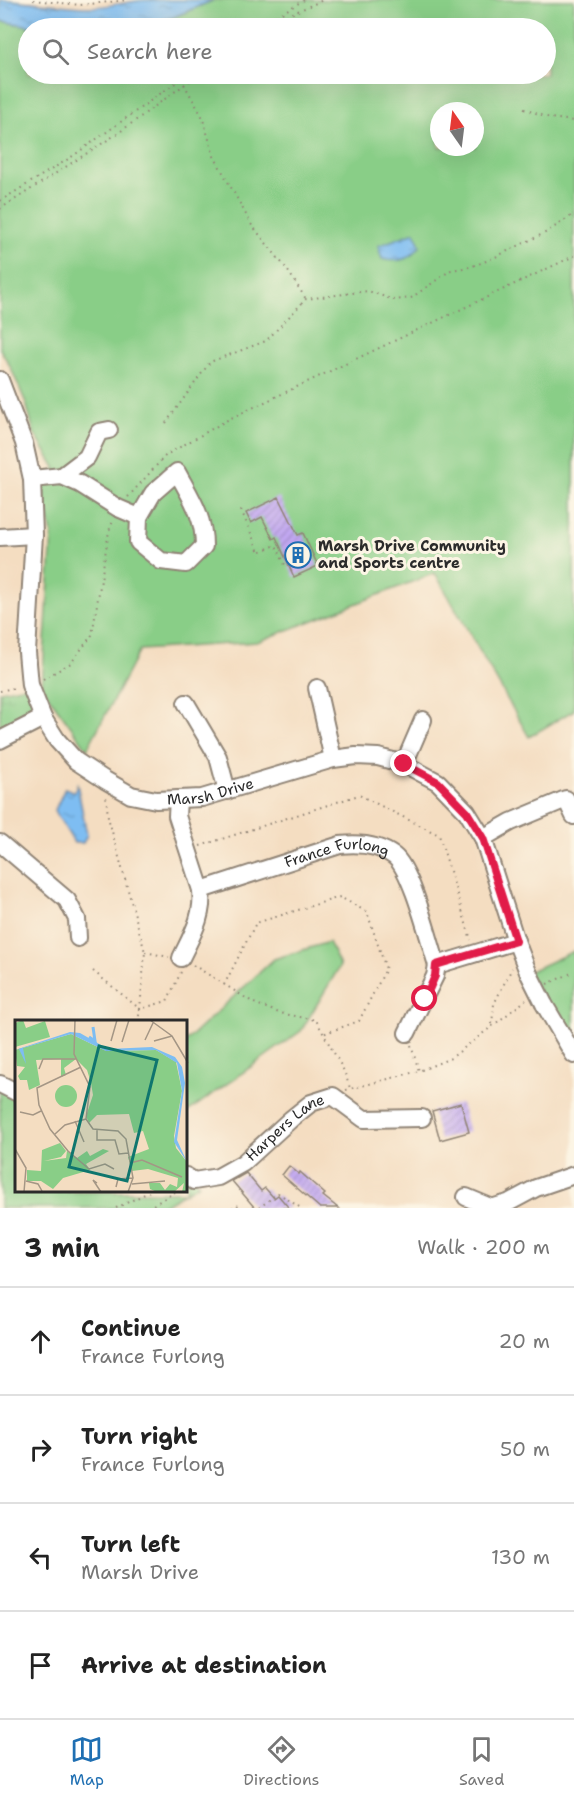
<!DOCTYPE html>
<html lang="en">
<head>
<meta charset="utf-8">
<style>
	body { margin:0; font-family:"Shantell Sans",sans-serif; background:#f6f6f6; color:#222 }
	.compass { position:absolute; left:430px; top:102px; width:54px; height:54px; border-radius:50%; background:#fff; box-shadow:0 6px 24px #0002; rotate:346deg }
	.stop { position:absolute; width:18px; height:18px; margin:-14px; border:4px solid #e11d48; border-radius:50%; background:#fff }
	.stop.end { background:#e11d48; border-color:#fff; box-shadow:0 2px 6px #0008 }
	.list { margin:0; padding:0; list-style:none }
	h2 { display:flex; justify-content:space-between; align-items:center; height:78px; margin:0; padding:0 24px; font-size:26px }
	h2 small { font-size:20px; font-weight:400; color:#767676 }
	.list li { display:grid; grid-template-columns:39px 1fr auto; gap:18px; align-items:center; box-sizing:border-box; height:108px; padding:0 24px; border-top:2px solid #e0e0e0 }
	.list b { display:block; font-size:22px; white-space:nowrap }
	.list p { margin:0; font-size:20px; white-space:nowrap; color:#767676 }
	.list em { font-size:20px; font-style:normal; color:#767676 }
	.icon { flex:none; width:33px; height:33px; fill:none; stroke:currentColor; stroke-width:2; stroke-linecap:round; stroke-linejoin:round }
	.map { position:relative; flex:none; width:574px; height:1208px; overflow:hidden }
	.search { position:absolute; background:#fff; box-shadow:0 6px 24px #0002; left:18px; right:18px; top:18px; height:66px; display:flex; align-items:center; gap:15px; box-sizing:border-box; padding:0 21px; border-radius:33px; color:#767676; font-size:22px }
	.sheet { height:510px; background:#fff }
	nav { display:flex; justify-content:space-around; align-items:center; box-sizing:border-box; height:84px; border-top:2px solid #e0e0e0; background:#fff; font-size:16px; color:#767676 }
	nav a { display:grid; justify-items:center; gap:3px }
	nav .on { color:#1f6fb2 }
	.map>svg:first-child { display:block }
</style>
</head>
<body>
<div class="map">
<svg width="574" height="1208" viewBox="0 0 574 1208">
	<defs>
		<pattern id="grass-tufts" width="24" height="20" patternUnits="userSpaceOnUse" patternTransform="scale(1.5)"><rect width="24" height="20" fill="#89ce87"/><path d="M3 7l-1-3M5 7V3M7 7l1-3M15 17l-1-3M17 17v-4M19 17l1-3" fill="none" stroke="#76b175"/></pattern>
		<pattern id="water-ripples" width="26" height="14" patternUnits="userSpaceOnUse" patternTransform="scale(1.5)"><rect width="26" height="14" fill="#7ebdf2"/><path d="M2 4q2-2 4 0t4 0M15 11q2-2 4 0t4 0" fill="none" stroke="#679ac4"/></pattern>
		<pattern id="building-hatch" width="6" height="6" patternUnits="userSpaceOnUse" patternTransform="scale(1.5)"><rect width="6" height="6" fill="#c2a8f2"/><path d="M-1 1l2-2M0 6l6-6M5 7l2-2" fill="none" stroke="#9e89c4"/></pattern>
	</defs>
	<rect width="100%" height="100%" fill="#fcf5e5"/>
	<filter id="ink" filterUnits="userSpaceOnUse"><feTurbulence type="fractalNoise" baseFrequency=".0167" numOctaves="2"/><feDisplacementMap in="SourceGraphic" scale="12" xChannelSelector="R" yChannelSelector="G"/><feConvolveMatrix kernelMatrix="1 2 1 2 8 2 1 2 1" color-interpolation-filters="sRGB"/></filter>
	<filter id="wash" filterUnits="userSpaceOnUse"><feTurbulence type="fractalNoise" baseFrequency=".008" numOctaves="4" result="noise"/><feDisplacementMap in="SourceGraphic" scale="24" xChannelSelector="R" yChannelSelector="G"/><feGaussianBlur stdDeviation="1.35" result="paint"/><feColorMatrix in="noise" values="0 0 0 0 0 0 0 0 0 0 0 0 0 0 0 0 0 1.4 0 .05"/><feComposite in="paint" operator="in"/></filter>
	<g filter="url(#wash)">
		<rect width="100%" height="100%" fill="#f4ddc1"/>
		<path fill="url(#grass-tufts)" stroke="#5a7c59" stroke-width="1.5" d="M30,685L43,718L0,740V691Z"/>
		<path fill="#89ce87" stroke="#5a7c59" stroke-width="1.5" fill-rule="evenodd" d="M214,0H574V710L529,737L435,573L257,642L140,650L87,749L42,687L52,535L41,478L56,469L34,433L26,403L10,366L0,349V21L42,28H28V74H546V28H128L174,17ZM439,111H475V147H439Z
			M329,942L340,966L301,1031L186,1113V1041L274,959Z
			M574,951V1055L528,972Z
			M0,1077L16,1086V1192H186V1175L199,1184L159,1208H0Z"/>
		<path fill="url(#water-ripples)" stroke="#54748e" stroke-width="1.5" d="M0,0C30,0 59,7 88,7C108,7 125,2 144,0C167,0 191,0 214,0L174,17L128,28H42L0,21Z
			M415,232L420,246C410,260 398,263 382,259L378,246Z
			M77,784L87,835L83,843H74C68,831 60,822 55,810L65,788L74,792Z"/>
		<g id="blocks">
			<path fill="url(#building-hatch)" d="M279,497L298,535L303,533L318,566L294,577L276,537L273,539L262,517L251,523L246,513Z
				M461,1103L469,1132L440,1140L432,1111Z
				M289,1166L299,1174L300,1172L325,1194L323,1196L338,1208H320L282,1175Z
				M246,1173L261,1191L265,1188L274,1198L278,1195L289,1208H255L232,1181Z"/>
		</g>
	</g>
	<g filter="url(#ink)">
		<use href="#blocks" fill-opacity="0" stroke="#908476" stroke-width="1.5"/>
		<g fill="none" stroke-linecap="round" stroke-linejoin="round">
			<g stroke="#908476" stroke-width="20">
				<g id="minor">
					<path id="s1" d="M0,380L24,443L32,479L34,535L27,652L30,685L43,718L57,740L76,761L105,780L131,795L156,800L202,798L333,759L356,756L378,757L404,764L438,782L467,812L483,838L516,941L528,972"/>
					<path d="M177,472C191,498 204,516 204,546L186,564L161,561L138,542L139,517L153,493Z"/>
					<path d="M62,476L87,457L99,432L109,430"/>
					<path d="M32,479L62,476L80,484L118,508L139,517"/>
					<path d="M0,537L34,535"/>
					<path d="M317,688L333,759"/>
					<path d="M186,703L218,757L227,791"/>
					<path d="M0,740L43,718"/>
					<path d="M404,764L423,720"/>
					<path id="s2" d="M178,799L177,816L201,890L340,845C358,843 378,844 394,856C412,870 429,941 437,965L516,941"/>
					<path d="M483,838L511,822L566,799L574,816"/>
					<path d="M0,843L67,900L77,919L78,938"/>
					<path d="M181,958C192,935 204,916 201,890"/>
					<path d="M544,1004L574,1055"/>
					<path d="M407,1033L435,976L437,965"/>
					<path d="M0,1084L16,1092"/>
					<path id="s3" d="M186,1176L194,1181L218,1177L243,1163L291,1119L311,1103L333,1096L364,1119L422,1118"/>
					<path d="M466,1197L490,1207"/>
					<path d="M491,1208L508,1203L536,1188L574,1175"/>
				</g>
			</g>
			<path stroke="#908476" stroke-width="2" stroke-dasharray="1.5 4.5" stroke-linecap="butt" d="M33,0L80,5L128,0
				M256,28L304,0
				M266,28L293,13L323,0
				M184,84L202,116L214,156L251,224L286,268L306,299
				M524,109L550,118L574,121
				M0,201L70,158L188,74
				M0,209L117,134L199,74
				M166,423L210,362L266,341L306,299L368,291L394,300L411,298L451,270L470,267L489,260L547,232L574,214
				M128,497L166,455L231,418L574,256
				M241,510L259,552L276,545L285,565
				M43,679L71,663L92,635L109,531L113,521
				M0,691L17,687
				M200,846L359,795L439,835L471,940
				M145,952L169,957
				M193,965L254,1003L279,1013L316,1020L344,1071L350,1088
				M93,971L140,1009L145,952L108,817L106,795
				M547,984L574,972
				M224,985L256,923L340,897L367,912L386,969L359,1021L323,1034
				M138,1022L140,1009L167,1001L182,970
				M492,1024L494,1004L512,968
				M411,1045L419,1071
				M346,1090L419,1071L451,1058L526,1000
				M116,1208L149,1192
				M148,1208L175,1192
				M232,1208L237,1205L241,1208
				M259,1208L278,1193L301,1208"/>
			<use href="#minor" stroke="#fff" stroke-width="16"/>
			<g stroke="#908476" stroke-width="20" stroke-linecap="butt">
				<path id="minor-bridge" d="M528,972L544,1004"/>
			</g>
			<use href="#minor-bridge" stroke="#fff" stroke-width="16"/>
		</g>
	</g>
	<g fill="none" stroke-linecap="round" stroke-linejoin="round" filter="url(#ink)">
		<path stroke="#e11d48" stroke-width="8" d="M404,764L438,782L467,812L483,838L516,941L436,965L435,976L425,999"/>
	</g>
	<defs>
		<g id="building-ring" transform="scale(1.35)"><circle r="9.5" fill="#fcf5e5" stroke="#1f6fb2" stroke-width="1.5"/><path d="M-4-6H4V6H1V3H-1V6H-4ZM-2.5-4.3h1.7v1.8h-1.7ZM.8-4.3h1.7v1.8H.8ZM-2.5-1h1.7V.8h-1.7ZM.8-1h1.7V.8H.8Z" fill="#1f6fb2"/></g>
	</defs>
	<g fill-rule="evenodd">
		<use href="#building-ring" x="298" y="555"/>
	</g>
	<g text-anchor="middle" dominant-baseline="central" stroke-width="6" stroke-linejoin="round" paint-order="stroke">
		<g font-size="15" font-weight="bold" fill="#2b2b2b" stroke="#fcf5e5" text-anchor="start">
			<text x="318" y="546">Marsh Drive Community<tspan x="318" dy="17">and Sports centre</tspan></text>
		</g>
		<g font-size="15" fill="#2b2b2b" stroke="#fcf5e5">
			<text stroke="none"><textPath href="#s1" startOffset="546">Marsh Drive</textPath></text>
			<text stroke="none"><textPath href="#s2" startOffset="237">France Furlong</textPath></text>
			<text stroke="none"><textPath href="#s3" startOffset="118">Harpers Lane</textPath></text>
		</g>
	</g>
	<g transform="translate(15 1020)">
		<rect width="172" height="172" fill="#f4ddc1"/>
		<path d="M40 76a11 11 0 1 1 22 0a11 11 0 1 1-22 0Z" fill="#89ce87"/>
		<path d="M8,0L11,8L30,1L35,17L0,27V3ZM56,14L91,31L141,30L161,42L167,71L159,116L161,128L172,142L171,172H167L169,163L159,172H142L135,169L134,163H145L150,170L155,164L162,167L163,158L133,149L117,151L113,137L134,129L128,111L119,113L114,94L82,95L74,103L71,96L78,75L76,63L72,50L61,39L49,48L51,55L46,57V39L21,40L25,65L14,70L12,60H5L3,56L10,47L2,46L0,30ZM45,123L51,131L46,137L29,141L51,138L52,131L62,138L72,131L75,136L88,129L94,131L71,144L75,150L48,158L38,169L26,161H12V150L26,151L27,130Z" fill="#89ce87"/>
		<path d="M55,12L65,13L93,29L137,27L160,37L167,47L170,63L162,120L172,142L159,122L167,71L162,43L141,30L91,31L56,14L8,28L11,44L4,29L0,30Z" fill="#7ebdf2"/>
		<path fill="none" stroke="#7ebdf2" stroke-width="3" d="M74,17L80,21L78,7"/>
		<path fill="none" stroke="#a49685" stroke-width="1.5" d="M60,0L59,34L75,67L71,99L78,109L103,111L111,119L118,158L113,172M135,0L157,16L173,43M130,20L138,3M96,21L102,0M139,21L157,16M107,22L114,0M66,47L22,68L24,85L35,109L53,131L74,149L90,144L99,149M24,49L28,39H61M5,92L18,95L26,91M60,101L69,122M82,110V120H100L104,134L113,133M40,114L50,105L71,99M0,129L11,148L9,172M115,143L127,140L167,157M11,161L23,164L27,171M82,163L78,160L86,172M117,164L150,161M101,167L103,159L118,158"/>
		<path fill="#0f766e" fill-opacity="0.15" stroke="#0f766e" stroke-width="3" d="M84,26L142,40L112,161L54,147Z"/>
		<rect width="172" height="172" fill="none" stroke="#2b2b2b" stroke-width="3"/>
	</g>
</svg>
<svg class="compass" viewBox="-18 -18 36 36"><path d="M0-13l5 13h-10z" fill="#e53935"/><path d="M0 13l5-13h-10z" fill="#767676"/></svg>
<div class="stop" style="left:425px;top:999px"></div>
<div class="stop end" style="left:404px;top:764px"></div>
<div class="search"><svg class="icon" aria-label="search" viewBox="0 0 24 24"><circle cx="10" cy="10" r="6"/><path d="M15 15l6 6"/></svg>Search here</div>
</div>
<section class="sheet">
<h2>3 min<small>Walk · 200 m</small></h2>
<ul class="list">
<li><svg class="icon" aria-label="ahead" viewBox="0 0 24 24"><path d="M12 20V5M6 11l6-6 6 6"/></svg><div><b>Continue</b><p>France Furlong</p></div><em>20 m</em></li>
<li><svg class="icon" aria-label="right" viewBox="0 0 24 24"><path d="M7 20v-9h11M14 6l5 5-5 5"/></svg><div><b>Turn right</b><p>France Furlong</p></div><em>50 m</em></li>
<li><svg class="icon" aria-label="left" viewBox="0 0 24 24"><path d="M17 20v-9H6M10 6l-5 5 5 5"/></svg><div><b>Turn left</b><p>Marsh Drive</p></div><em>130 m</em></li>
<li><svg class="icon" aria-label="arrive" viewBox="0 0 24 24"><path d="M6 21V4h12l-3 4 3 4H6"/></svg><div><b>Arrive at destination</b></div></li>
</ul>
</section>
<nav>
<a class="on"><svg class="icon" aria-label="map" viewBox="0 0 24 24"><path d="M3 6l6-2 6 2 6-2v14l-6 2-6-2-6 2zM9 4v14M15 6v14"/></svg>Map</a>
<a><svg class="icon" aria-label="directions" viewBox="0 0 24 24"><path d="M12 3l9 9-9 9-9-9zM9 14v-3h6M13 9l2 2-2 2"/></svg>Directions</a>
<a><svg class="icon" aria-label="saved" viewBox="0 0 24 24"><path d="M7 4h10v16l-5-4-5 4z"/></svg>Saved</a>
</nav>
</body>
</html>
